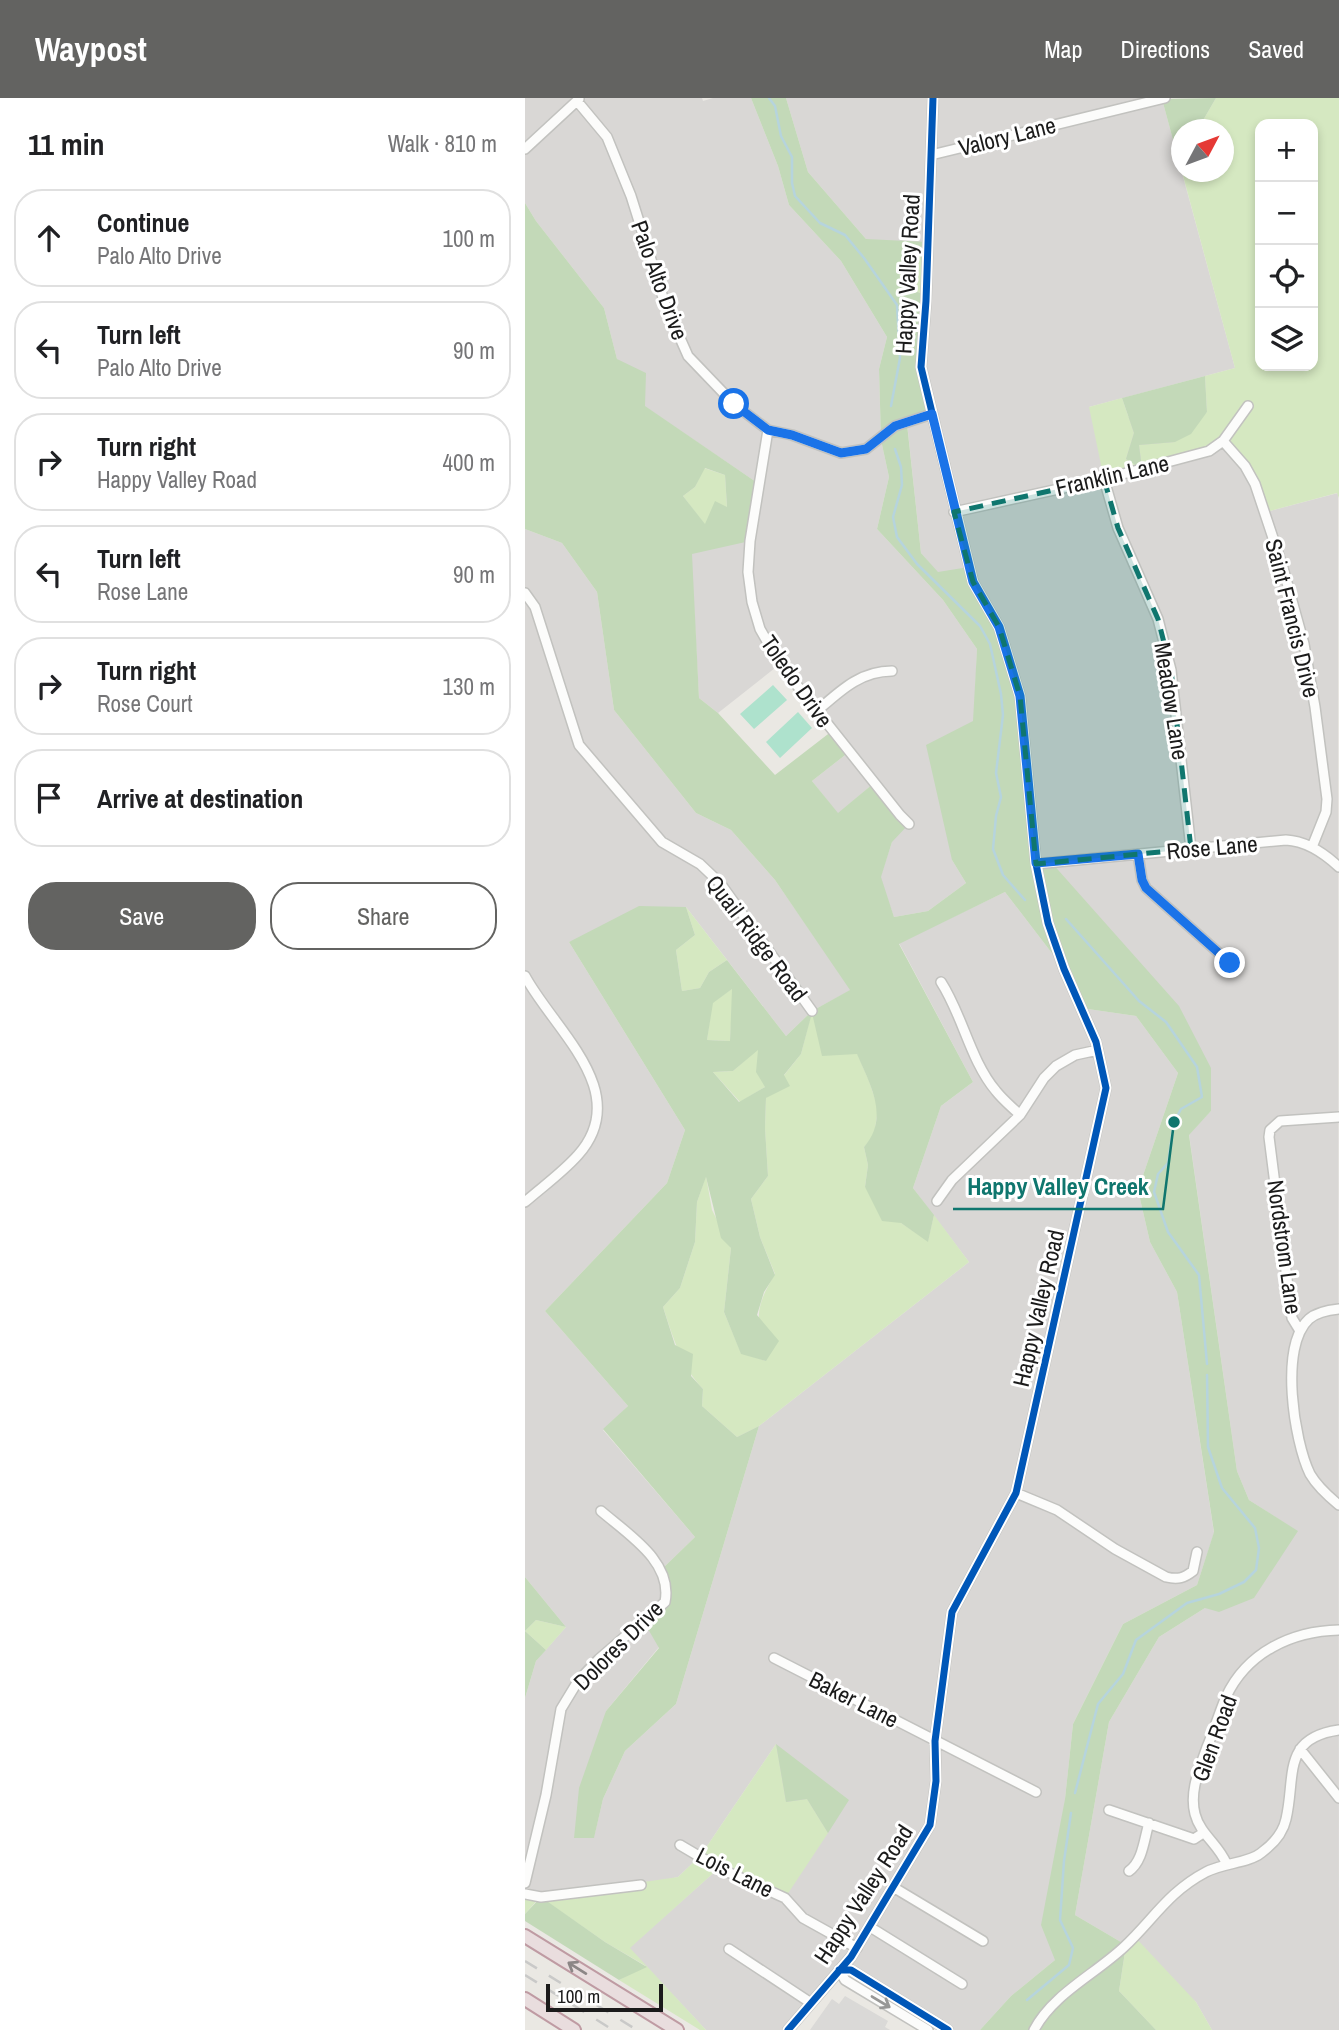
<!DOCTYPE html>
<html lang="en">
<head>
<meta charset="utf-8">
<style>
	body { margin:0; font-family:"Archivo Narrow",sans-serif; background:#f2f2f2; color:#202124 }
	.controls { position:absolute; right:21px; top:21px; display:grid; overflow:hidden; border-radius:14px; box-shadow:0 4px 10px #0003 }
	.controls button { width:63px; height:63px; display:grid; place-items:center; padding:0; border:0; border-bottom:2px solid #e0e0e0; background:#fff; color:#202124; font:35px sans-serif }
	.compass { position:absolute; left:646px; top:21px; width:63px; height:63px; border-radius:50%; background:#fff; box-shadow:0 4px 10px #0003; rotate:49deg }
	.scale { position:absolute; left:21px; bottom:18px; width:117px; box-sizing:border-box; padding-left:7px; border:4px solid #1b1b1b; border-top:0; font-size:19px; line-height:24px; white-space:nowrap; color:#1b1b1b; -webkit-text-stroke:5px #fff; paint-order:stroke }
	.stop { position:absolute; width:21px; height:21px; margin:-16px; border:5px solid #1a73e8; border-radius:50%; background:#fff }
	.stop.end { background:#1a73e8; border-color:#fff; box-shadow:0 2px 7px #0008 }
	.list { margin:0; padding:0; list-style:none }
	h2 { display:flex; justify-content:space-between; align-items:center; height:91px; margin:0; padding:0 28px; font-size:30px }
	h2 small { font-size:23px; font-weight:400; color:#757577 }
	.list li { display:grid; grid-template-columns:46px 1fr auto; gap:21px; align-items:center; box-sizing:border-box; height:98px; margin:0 14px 14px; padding:0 14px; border:2px solid #e0e0e0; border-radius:28px }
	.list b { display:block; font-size:26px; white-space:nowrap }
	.list p { margin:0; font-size:23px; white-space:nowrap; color:#757577 }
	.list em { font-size:23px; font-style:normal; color:#757577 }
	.actions { display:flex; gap:14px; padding:21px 28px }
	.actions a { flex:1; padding:16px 0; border:2px solid #636361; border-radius:28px; text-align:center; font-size:24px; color:#636361 }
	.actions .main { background:#636361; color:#fff }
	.icon { flex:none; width:38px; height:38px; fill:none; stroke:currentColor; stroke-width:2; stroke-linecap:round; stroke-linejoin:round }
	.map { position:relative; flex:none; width:814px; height:1932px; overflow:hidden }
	header { display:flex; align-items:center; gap:42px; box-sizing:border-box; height:98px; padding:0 35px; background:#636361; color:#fff }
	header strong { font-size:33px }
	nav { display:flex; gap:38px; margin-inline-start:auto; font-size:24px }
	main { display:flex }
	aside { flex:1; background:#fff }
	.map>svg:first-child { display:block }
</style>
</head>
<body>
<header>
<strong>Waypost</strong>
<nav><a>Map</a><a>Directions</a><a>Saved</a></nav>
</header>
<main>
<aside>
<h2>11 min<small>Walk · 810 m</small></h2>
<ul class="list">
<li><svg class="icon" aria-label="ahead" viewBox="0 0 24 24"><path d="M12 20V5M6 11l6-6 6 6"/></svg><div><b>Continue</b><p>Palo Alto Drive</p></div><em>100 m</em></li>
<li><svg class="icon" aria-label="left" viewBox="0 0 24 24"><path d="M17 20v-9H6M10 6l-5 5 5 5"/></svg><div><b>Turn left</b><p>Palo Alto Drive</p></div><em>90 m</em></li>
<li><svg class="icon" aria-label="right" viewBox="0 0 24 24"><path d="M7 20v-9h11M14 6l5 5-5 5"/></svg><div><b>Turn right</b><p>Happy Valley Road</p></div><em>400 m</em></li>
<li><svg class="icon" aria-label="left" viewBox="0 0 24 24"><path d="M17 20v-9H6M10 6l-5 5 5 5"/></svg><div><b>Turn left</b><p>Rose Lane</p></div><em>90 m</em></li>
<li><svg class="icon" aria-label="right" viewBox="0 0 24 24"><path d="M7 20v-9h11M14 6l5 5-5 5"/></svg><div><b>Turn right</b><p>Rose Court</p></div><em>130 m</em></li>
<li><svg class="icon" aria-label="arrive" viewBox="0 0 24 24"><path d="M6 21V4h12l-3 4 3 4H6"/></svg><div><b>Arrive at destination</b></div></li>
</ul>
<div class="actions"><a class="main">Save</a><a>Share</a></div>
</aside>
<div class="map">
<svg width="814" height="1932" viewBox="0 0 814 1932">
	<rect width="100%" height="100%" fill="#eae8e3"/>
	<path fill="#d9d7d5" d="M0,0H177L178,3L188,0H226L253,68L264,107L316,163L362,239L354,271L356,342L364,379L352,431L418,502L452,551L449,623L427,762L441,785L403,813L369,819L355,780L367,744L349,685L313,716L287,683L324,654L255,566L193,615L174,600L166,456L234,386L119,308L92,261L79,210L11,123L0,105Z
		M261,0H640L637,1L710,270L564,309L698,343L720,368L741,414L813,395L814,1932H687L671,1904L601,1847L550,1817L584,1624L634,1539L680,1510L772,1433L724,1402L712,1373L664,1036L686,1013L511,766L495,598L413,475L396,455L382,325L341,141L283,74Z
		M0,431L37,445L72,494L89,612L171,715L206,732L250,782L326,892L287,913L261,938L161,809L44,844L160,1032L142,1085L20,1213L103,1308L78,1332L170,1439L137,1471L134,1549L81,1613L69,1739L78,1701L100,1653L151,1606L234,1328L444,1164L388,1090L416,1008L448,984L374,845L480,794L539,871L556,910L611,918L653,975L613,1092L625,1144L652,1194L689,1435L672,1487L598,1526L548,1626L540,1701L530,1862L486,1898L455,1932H423L326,1872H314L263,1932H181L104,1850L194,1770L251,1646L176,1757L153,1779L116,1787L16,1799L0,1794V1600L11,1563L41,1529L0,1479Z"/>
	<path fill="#d5e8c1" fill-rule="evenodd" d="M691,0H814V400L812,395L741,414L730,386L698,343L684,353L579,381L564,309L597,300L609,335L601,361L617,369L614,347L650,344L682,314L680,278L710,270L657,74H698V32L673,31ZM735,26H788V268H735Z
		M403,144L401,197L377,189L372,166Z
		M179,370L200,377L202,410L180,427L158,398L170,389Z
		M161,809L202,862L184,874L175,890L157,893L151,852L170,837Z
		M208,890L205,943L182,942L187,905Z
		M287,913L332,955L344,983L353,1010L349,1038L339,1049L343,1067L340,1089L376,1125L403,1143L409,1117L444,1164L234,1328L212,1339L177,1308L178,1291C156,1268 148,1239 138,1209L155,1190L170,1144L172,1104L181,1078L187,1112L206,1150L199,1214L216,1255L241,1263C233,1222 227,1214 250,1176L235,1139L226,1101L243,1078L240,1030L241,1000L276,956Z
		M233,951L240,989L215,1004L188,974L208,973Z
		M11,1522L41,1529L21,1552L0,1533Z
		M251,1646L261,1704L282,1701L303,1735L260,1800L194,1770L105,1850L181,1932H175L94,1882L121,1868L80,1844L15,1799L0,1816V1794L16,1799L153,1779L176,1757Z
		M609,1838L671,1904L687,1932H631L594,1893L601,1847Z"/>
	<path fill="#c3d9b8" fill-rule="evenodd" d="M226,0H261L283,74L341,141L403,144L372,166L377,189L401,197L396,249L407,316L382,326L396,455L413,474L444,469L474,529L495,598L511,765L526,764L654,908L686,970V1013L664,1037L712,1373L724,1402L773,1433L729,1500L694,1514L680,1510L634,1539L584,1624L550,1817L601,1847L594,1893L631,1932H455L486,1898L530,1862L516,1827L540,1701L548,1626L598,1526L672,1487L689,1434L652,1194L625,1144L613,1092L653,975L611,918L556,910L539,871L480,794L374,846L448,984L416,1008L388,1090L409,1117L403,1144L376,1125L357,1123L340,1089L343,1067L339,1049C365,1019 345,987 332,956L297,958L287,915L276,956L259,977L265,988L241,1000L240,1030L243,1078L226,1101L235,1139L250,1177L239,1194L232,1217L254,1243L241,1263L216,1256L199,1214L206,1150L196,1140L181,1079L172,1104L170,1144L155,1190L138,1209L150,1247L168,1256L166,1278L178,1291L177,1308L212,1339L234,1328L151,1606L100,1653L78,1701L69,1740H49L54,1690L81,1613L134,1550L119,1524L140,1504L137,1471L170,1439L78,1331L103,1308L20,1213L142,1085L160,1032L44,844L114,808L161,809L170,837L151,852L157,893L175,890L184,874L202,862L261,938L287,913L325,892L250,782L206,732L171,715L89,612L72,494L37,445L0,431V105L11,123L79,210L92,261L121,275L120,308L234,386L225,443L167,456L174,600L193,615L250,677L307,633L324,654L287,683L313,715L349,685L384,726L367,744L356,779L369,819L403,813L441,785L427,762L401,647L448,623L452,551L418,502L352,431L364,379L356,342L354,271L362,239L316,163L264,107L253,68ZM180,370L200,377L202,409L190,403L180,426L158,398L170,389ZM207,891L205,943L182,942L188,905ZM233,952L231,974L240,989L214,1004L188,974L208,973Z
		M691,0L673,31L656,32V60L654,64L637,1Z
		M680,278L682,314L666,336L650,344L614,347L617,371L601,361L609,335L597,300Z
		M0,1479L41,1529L11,1522L0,1533L21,1552L11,1563L0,1600Z
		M251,1646L324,1702L303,1735L282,1701L261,1704Z
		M16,1799L80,1844L122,1869L94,1882L0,1823V1816Z"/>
	<path fill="#aee2cd" d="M248,587L262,602L229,631L215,616Z
		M273,614L287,630L255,660L241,644Z"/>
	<path fill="#dad9d7" d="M320,1898L363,1923L360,1929L365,1932H285L307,1901L314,1906Z"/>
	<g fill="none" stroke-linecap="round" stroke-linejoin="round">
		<path stroke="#b6d4dd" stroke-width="2.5" d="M244,0L250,8L256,38L267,59V85L270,98L295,125L320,137L339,160L372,207L375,260L366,308
			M370,351L376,369L377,387L368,419L372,439L392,466L455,528L465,546L476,596L478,617L471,675L476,699L471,718L468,751L478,777L500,802
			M541,821L614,903L641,924L672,969L677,999L656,1011L649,1024L643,1065L633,1076L629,1094L643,1134L674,1177L682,1266
			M550,1695L573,1606L598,1576L611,1542L662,1505L694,1496L719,1484L731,1472L734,1450L730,1430L697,1390L683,1349L682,1277
			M502,1902L544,1867L548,1850L535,1822L539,1763L546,1715"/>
		<g stroke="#c2c2bf" stroke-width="12">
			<path id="minor" d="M52,3L82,39L106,98L140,206L163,258L209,306L243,332L267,337L316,355L341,351L370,328L407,316
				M0,51L54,1
				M406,57L640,0
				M243,332L225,443L223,474L227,504L235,531L255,566L375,717L384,726
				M698,343L720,368L730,386L758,470L779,546L790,609L802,701L801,714L787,749
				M579,381L593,430L633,521L646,572L666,751
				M429,414L579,381L684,353L698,343L723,308
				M0,495L10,509L54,647L137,744L175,766L195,785L287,913
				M292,613C315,593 335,573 367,573
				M613,756L617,782L621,790L705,865
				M511,766L761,742C782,743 799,755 814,769
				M0,878C29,932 109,994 53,1057C37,1075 17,1089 0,1104
				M416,884C438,918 445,962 471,993C478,1002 487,1009 495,1017
				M412,1103L427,1082L495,1017L519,980L531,968L550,957L573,952
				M814,1211C804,1212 792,1214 784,1221C754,1248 769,1343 785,1376C792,1388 803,1398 814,1407
				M775,1233L767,1220L744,1039L745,1032L755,1023L814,1019
				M491,1395L532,1412L590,1451L641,1479C653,1482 659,1480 668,1473L672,1454
				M249,1560L511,1694
				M775,1651L814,1700
				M584,1712L669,1741L678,1735
				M155,1747L194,1770L260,1800L278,1820L332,1850
				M701,1765C694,1747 675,1736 670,1716C664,1693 675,1670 682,1649C689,1633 694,1615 701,1599C722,1554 767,1533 814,1532
				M604,1773C618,1763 619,1741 624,1725
				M0,1785L21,1697L36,1611L53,1583L74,1561L140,1504C148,1464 104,1437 76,1413
				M368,1789L458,1843
				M0,1796L16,1799L116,1787
				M345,1829L437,1886
				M204,1851L286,1905
				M314,1872H326L423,1932
				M314,1872L320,1882L403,1932
				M263,1932L326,1859L405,1727L411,1683L410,1643L427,1514L491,1395L581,990L571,944L539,871L523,825L511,766L495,598L474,529L448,484L396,269L401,203L408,0
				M509,1932C528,1896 569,1877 599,1849C628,1822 643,1794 681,1774C698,1765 724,1765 736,1755C747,1747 758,1735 761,1721C771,1679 756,1640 814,1632"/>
		</g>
		<g stroke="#bf9ba3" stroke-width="16">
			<path id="highway" d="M0,1838L152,1932
				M0,1901L49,1932"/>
		</g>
		<use href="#minor" stroke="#fcfcfb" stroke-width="9"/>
		<use href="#highway" stroke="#e9ddde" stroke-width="12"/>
		<path stroke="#c9c9c8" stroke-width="2.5" stroke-dasharray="14 14" stroke-linecap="butt" d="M0,1863L112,1932
			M0,1877L88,1932"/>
		<g stroke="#fff" stroke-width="11">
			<path id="cycleway" d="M314,1872H326L423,1932
				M263,1932L326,1859L405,1727L411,1683L410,1643L427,1514L491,1395L581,990L571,944L539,871L523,825L511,766L495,598L474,529L448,484L396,269L401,203L408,0"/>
		</g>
		<use href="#cycleway" stroke="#0057b8" stroke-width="7"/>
	</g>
	<defs><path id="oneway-shaft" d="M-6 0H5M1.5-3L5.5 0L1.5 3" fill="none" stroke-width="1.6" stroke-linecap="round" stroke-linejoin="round" transform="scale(1.75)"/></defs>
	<use stroke="#8c8686" href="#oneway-shaft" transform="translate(52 1870) rotate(-148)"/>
	<use stroke="#979796" href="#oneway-shaft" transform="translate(356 1904) rotate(31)"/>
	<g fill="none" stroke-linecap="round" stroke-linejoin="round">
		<path stroke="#1a73e8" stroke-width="9" d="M209,306L243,332L267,337L316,355L341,351L370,328L407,316L448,484L474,529L495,598L511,765L613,756L617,782L621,790L705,865"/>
	</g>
	<path fill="#0f766e" fill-opacity="0.2" stroke="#0f766e" stroke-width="5" stroke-dasharray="14 9" stroke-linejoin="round" d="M579,381L593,430L633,521L646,572L666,751L511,766L495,598L474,529L448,484L429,414Z"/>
	<g text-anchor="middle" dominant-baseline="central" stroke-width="6" stroke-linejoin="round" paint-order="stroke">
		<g font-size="23" fill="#1b1b1b" stroke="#fff">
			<text transform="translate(482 38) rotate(-14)">Valory Lane</text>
			<text transform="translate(382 176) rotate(-87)">Happy Valley Road</text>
			<text transform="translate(135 182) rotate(70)">Palo Alto Drive</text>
			<text transform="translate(587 377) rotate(-13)">Franklin Lane</text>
			<text transform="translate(768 520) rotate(76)">Saint Francis Drive</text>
			<text transform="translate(272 583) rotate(55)">Toledo Drive</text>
			<text transform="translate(647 603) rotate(81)">Meadow Lane</text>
			<text transform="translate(687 749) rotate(-5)">Rose Lane</text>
			<text transform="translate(232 840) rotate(53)">Quail Ridge Road</text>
			<text transform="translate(760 1149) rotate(82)">Nordstrom Lane</text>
			<text transform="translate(513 1210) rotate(-77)">Happy Valley Road</text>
			<text transform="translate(93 1547) rotate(-45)">Dolores Drive</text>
			<text transform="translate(329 1601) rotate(27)">Baker Lane</text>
			<text transform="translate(689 1640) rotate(-70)">Glen Road</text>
			<text transform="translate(210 1774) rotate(27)">Lois Lane</text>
			<text transform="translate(338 1796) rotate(-57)">Happy Valley Road</text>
		</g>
	</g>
	<path fill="none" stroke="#0f766e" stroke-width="2.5" d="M649 1024L638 1111H428"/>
	<circle fill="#0f766e" stroke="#fff" stroke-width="2.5" cx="649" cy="1024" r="7"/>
	<g font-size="24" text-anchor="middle" font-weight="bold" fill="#0f766e" stroke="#fff" stroke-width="6" stroke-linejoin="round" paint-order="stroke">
		<text x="533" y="1097">Happy Valley Creek</text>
	</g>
</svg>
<div class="controls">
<button>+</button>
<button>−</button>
<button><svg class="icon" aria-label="locate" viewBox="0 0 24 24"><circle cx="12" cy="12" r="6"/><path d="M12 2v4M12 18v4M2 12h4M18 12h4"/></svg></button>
<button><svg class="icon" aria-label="layers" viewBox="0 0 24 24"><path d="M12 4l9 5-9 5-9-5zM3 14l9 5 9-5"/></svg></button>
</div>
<svg class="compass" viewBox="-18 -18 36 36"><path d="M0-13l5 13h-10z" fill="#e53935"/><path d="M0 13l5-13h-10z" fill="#757577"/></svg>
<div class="scale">100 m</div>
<div class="stop" style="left:209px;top:306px"></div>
<div class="stop end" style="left:705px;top:865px"></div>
</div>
</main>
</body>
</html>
